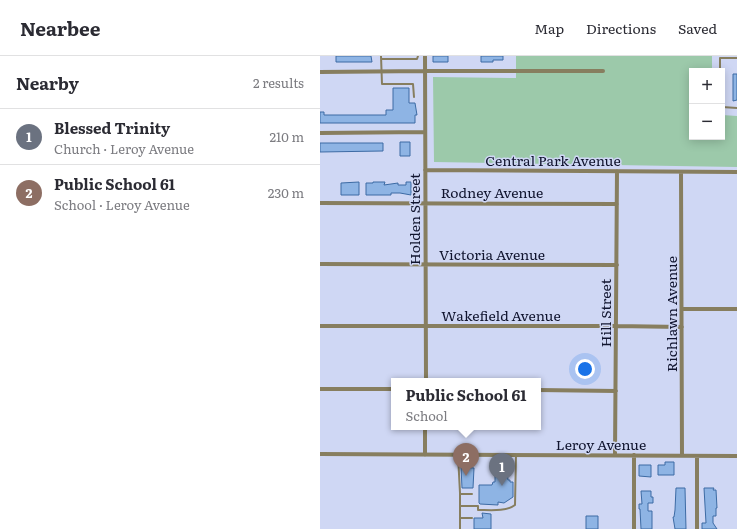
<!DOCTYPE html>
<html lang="en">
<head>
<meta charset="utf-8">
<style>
	body { margin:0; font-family:Literata,serif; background:#f2f2f3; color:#2b2b33 }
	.controls { position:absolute; right:12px; top:12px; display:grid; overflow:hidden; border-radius:0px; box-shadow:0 2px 10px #0003 }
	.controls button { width:36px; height:36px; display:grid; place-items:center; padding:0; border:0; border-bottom:1px solid #e1e1e2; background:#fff; color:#2b2b33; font:20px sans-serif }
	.you { position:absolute; left:265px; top:313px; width:14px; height:14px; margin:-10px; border:3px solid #fff; border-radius:50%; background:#1a73e8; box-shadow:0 0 0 6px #1a73e833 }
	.badge { display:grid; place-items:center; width:26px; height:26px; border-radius:50%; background:#d93025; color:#fff; font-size:13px; font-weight:700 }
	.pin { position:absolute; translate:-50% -33px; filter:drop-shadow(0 1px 2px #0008) }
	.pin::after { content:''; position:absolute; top:21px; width:14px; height:12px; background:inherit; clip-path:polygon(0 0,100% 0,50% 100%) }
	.popup { position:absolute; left:71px; top:322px; width:150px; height:52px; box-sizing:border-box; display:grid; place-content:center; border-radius:0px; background:#fff; filter:drop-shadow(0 1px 3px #0005); font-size:13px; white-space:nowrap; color:#7c7c81 }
	.popup b { font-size:15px; color:#2b2b33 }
	.popup::after { content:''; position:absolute; left:50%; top:100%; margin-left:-8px; border:8px solid transparent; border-top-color:#fff }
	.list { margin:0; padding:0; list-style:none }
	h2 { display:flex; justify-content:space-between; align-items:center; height:52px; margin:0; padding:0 16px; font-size:17px }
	h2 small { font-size:13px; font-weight:400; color:#7c7c81 }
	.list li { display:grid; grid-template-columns:26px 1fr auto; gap:12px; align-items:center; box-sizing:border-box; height:56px; padding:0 16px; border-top:1px solid #e1e1e2 }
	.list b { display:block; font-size:15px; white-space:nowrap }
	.list p { margin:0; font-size:13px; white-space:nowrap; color:#7c7c81 }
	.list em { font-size:13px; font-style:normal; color:#7c7c81 }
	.map { position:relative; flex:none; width:417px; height:473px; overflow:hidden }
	header { display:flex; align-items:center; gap:24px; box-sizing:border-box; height:56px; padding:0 20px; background:#fff; border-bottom:1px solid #e1e1e2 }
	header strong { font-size:19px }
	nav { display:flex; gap:22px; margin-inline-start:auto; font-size:14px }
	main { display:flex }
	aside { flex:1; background:#fff }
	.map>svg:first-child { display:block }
</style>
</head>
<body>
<header>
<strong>Nearbee</strong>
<nav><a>Map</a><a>Directions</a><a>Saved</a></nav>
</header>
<main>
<aside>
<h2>Nearby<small>2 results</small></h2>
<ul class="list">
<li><span class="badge" style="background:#6b7280">1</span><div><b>Blessed Trinity</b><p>Church · Leroy Avenue</p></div><em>210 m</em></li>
<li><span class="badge" style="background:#8d6e63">2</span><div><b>Public School 61</b><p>School · Leroy Avenue</p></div><em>230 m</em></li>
</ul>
</aside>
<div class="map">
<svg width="417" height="473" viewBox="0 0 417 473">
	<rect width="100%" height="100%" fill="#cfd7f4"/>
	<path fill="#9cc9aa" d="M196,0H392V15H372V81H402V59L417,60V111L114,106L113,21L196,22Z"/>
	<path fill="#8eb4e4" stroke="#3d6ba4" d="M16,0H51L52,6H16Z
		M113,0H128V6H113Z
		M161,0H183V4H173V6H161Z
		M413,18H417V44L413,45Z
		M73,32H89V47H95L97,59H95V67H0V56H4V59H66V54H73Z
		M80,86H90V100H80Z
		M0,87H63V95L0,96Z
		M39,126V139H21V127Z
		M53,126H65L64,129L78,127V129H86V126H91V139L80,137H71V139H46V127H53Z
		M345,406H354V419H338V409H345Z
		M319,409H331V421L319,420Z
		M141,411L154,412L153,432H142Z
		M175,412H187L188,424H190V426H193V441L184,447L178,446V449L160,448L159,447V429H172L173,426H175Z
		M356,432H365L366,473H355L353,461H354L355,454Z
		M384,432H394L393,434H396L397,452H396V460H393V467L397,473H382V467H386Z
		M321,435H331V441H333V447H328V455H332V473H321L320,453H319V448H322Z
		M162,457L171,458V473H154V462H163Z
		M266,460H278V473H266Z"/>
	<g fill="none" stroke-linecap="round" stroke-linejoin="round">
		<path stroke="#877e5f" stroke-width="2" d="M61,0L62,28H93L94,41
			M61,3H97L98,0
			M400,15V2H417
			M402,51L417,52
			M138,399L140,437V473
			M140,438H152
			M141,450H158V454C169,454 186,456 195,449L196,399
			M140,462H152"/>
		<path stroke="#877e5f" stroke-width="4" d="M105,0L106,325
			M0,16L105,15H283
			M0,77L105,76
			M105,114L417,116
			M361,116L362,400
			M0,147L297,148
			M0,208L297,209
			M362,253H417
			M0,270H296L362,271
			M0,333H74
			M218,334L296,335
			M0,398L417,400
			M105,399V371
			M295,399L297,115
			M314,473V399
			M377,473V400"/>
	</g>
	<g text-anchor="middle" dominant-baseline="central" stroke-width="3" stroke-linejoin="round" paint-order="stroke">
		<g font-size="14" fill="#10142e" stroke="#cfd7f4">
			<text x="233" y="104">Central Park Avenue</text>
			<text x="172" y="136">Rodney Avenue</text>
			<text transform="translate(94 163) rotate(-90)">Holden Street</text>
			<text x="172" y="198">Victoria Avenue</text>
			<text transform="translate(285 257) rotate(-90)">Hill Street</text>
			<text transform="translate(351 258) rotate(-90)">Richlawn Avenue</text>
			<text x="181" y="259">Wakefield Avenue</text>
			<text x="281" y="388">Leroy Avenue</text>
		</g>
	</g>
</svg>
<div class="controls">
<button>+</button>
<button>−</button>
</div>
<div class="you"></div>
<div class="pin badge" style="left:182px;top:430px;background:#6b7280">1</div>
<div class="pin badge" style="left:146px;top:420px;background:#8d6e63">2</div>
<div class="popup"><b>Public School 61</b>School</div>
</div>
</main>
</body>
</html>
